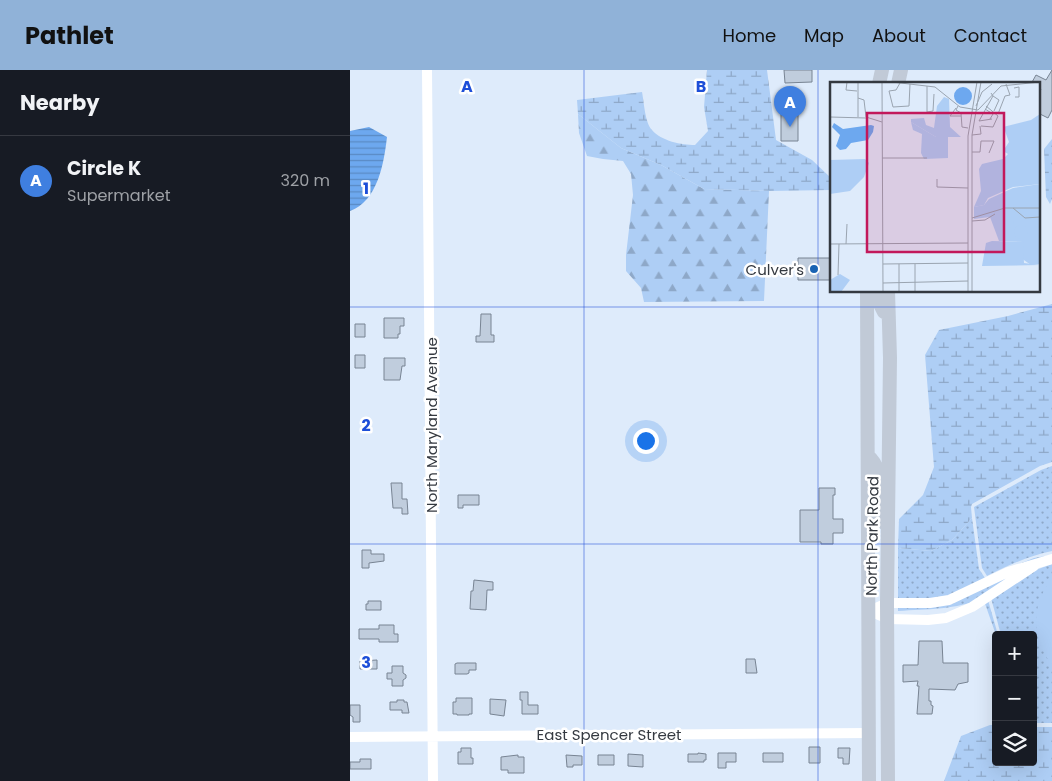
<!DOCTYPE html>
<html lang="en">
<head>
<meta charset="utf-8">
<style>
	body { margin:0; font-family:Poppins,sans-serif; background:#20242c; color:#f1f3f6 }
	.controls { position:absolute; right:15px; bottom:15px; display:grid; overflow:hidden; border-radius:5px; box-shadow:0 5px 20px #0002 }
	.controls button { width:45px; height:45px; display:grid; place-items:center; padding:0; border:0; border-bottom:1px solid #363941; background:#171b24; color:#f1f3f6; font:25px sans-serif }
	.you { position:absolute; left:295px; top:370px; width:18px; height:18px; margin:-12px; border:4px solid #fff; border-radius:50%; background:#1a73e8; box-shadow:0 0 0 8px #1a73e833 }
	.badge { display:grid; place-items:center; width:32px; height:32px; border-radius:50%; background:#90b2d8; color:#fff; font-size:16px; font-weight:700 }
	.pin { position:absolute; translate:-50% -41px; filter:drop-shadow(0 1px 2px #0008) }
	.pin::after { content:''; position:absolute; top:26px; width:18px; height:15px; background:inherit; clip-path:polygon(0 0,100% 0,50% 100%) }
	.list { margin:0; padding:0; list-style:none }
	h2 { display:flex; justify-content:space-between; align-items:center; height:65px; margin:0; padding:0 20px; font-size:21px }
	h2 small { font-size:16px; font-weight:400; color:#9ea1a6 }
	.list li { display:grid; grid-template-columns:32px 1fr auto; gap:15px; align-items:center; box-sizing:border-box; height:90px; padding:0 20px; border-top:1px solid #363941 }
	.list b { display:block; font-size:19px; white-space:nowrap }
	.list p { margin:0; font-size:16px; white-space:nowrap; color:#9ea1a6 }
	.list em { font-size:16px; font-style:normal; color:#9ea1a6 }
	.icon { flex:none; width:28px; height:28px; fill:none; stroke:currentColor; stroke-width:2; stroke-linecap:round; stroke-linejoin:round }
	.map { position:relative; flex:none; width:702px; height:711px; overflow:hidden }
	header { display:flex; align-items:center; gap:30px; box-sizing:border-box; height:70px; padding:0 25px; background:#90b2d8; color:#111 }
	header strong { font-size:24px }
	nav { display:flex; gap:28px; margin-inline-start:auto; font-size:18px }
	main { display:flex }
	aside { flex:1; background:#171b24 }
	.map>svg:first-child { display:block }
</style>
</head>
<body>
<header>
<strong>Pathlet</strong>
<nav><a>Home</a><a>Map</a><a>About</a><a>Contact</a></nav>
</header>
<main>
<aside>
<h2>Nearby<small></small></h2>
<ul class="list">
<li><span class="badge" style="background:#3f7fe0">A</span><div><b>Circle K</b><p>Supermarket</p></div><em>320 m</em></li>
</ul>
</aside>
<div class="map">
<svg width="702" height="711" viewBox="0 0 702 711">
	<defs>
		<pattern id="grass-dots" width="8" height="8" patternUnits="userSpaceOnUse" patternTransform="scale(1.25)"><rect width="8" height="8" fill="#aecef5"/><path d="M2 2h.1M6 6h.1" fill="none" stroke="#8ea8c8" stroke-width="1.8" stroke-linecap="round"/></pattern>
		<pattern id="forest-firs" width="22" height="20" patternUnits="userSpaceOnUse" patternTransform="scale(1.25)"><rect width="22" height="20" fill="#aecef5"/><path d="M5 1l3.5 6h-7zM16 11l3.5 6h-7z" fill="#8ea8c8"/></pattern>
		<pattern id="wetland-marsh" width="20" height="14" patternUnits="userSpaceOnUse" patternTransform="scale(1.25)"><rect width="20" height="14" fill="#aecef5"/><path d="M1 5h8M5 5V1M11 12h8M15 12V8" fill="none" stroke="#8ea8c8"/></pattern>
		<pattern id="water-rules" width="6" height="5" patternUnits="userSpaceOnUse" patternTransform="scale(1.25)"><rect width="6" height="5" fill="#6da8ef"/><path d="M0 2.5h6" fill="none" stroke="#5a8ac3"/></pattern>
	</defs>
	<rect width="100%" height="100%" fill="#deebfb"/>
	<path fill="url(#grass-dots)" d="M702,396V481C678,486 659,495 637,506L632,498L624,437L691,400Z
		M622,448L629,499L635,508L684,488L702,485L697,491L638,530L648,565H646L633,528C606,540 577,539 548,541V478L581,481L602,470Z
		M702,494V653H683V565H651L641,528L683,501Z"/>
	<path fill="url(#forest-firs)" d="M228,44L271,78L311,95L354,119L419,121L414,231L294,232L291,218L276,201V185L283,125L281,104L273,91L253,89L237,86L229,63Z"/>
	<path fill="url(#wetland-marsh)" d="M357,0H417L426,70L462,90L481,108V120L419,121L354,119L311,95L271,78L228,44L227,30L292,22C294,32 295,53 302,60C311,71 332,75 345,75L358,61L354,37Z
		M702,69V129L700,134L696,127L694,79Z
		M702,234V392L690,396L622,434L621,437L622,448L602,470L581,481L548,478L549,449L573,425L584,397L575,285L589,260L658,246Z
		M640,655H646V692H683V657H702V711H594L611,666Z"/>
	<path fill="#aecef5" d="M701,510L702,511V595C682,570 680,536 701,510Z"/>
	<path fill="url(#water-rules)" d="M19,57L37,67C34,92 28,131 0,141V61Z"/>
	<path fill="#c0cddd" stroke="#788493" d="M434,0H462V12L435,13Z
		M702,0V40L698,48L688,43V25L691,19L688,18V14H681L686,5L696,10Z
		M431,43H448V71H431Z
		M448,188H481V210H448Z
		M131,244H141V265H144V272H126V266H130Z
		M34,248H54V256H50V264H48V268H34Z
		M5,254H15V267H5Z
		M5,285H15V298H5Z
		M34,288H55V296H52L50,310H34Z
		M41,413H52V429H57L58,444H52V438H43Z
		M469,418H485V425H483V449H493V463H483V474H471V472H450V440H469Z
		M108,425H129V435H113V438H108Z
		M12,480H21V484H34V491L19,493V498H12Z
		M124,510L143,512V520H137L136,540L120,539L121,521H123Z
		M18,531H31V540H16V534H18Z
		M29,555H44V564H48V572H29V569H9V559H29Z
		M569,571H592L593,593H618V612L608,614L605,620L579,619V631H581V635L583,636L582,644H567L569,616H567L568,611L553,612V595H568Z
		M396,589H405L407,603H396Z
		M27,590V599H10V591Z
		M107,593H126V600H119V603L117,604H105V594Z
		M42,596H53V603L56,605V608L53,610V616H42V609H37V603H42Z
		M170,622H178V635H188V644H172V630H170Z
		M106,628H122V644H119V645H107V644H103V632H106Z
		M140,629L156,630L154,646L140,644Z
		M47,630H54V632H57L59,643H52V640H40V632H47Z
		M0,635H10V652H3V647L0,645Z
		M459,677H470V693H459Z
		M111,678H121V688H123V694H108V682H111Z
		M488,678H500L499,694H493V688H488Z
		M348,683L356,684V690H354V692H338V684H348Z
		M368,683H386V692H376V698H368Z
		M413,683H433V692H413Z
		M278,684L293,685V697L278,696Z
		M168,685V687H174V703H158V700H151V687Z
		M216,685L232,686V695H223V697H217Z
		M248,685H264V695H248Z
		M10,689H21V699H0V692H10Z"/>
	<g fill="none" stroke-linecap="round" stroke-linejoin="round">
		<path stroke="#fff" stroke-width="10" d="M77,0L83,711
			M519,541L537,533H580L599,530L658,502L702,489
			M519,541L538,549L578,550L596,548L622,537L684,496
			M0,667L519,663"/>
		<path stroke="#c1cad7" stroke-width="14" d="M529,14L532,0
			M548,14L551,0
			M517,221L519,711
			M527,221L530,234L534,242
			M538,221L540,288L537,533L538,711
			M518,386C533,398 526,416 528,433C529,439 532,446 534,453"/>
	</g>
	<path fill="none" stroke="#1d4ed8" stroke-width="1" stroke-opacity="0.55" d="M234,0V711M468,0V711M0,237H702M0,474H702"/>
	<circle fill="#1963b3" stroke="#fff" stroke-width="2" cx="464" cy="199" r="5"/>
	<g text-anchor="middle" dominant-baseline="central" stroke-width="5" stroke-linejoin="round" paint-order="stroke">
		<g font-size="15" fill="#343940" stroke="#fff" text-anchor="end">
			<text x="454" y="199">Culver's</text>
		</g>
		<g font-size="15" fill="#343940" stroke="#fff">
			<text transform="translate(81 355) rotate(-90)">North Maryland Avenue</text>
			<text transform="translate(522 466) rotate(-89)">North Park Road</text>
			<text x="259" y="664">East Spencer Street</text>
		</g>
	</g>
	<g transform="translate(480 12)">
		<rect width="210" height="210" fill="#deebfb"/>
		<path d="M210,102V182L201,183L191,176L193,160L169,159L160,135L144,137V125L154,123L159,117L183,106Z" fill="#aecef5"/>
		<path d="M81,40L106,55H118V76L94,77L91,71L92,52L83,48Z" fill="#aecef5"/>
		<path d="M114,15L119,17L120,45L131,55H106L81,40V37L94,36L96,43L104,46L107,24ZM210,32V102L183,105L158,116L154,123L144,125L151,109L149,87L152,82L173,77L178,72L173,69L179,60L175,49L173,56V45L201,38ZM35,77L39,81L34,95L20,109L0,112V78ZM162,159L193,160L194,181L210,183L152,184L156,161ZM10,192L20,198L11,210H0V198Z" fill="#aecef5"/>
		<path d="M170 140a7 7 0 1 1 14 0a7 7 0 1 1-14 0ZM184 150a7 7 0 1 1 14 0a7 7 0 1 1-14 0Z" fill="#aecef5"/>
		<path d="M124 14a9 9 0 1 1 18 0a9 9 0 1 1-18 0ZM4,41L13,47L41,43L44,44L43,50L38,58L21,61L16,67L10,68L6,64L10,53L2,45Z" fill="#6da8ef"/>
		<path fill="none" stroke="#9aa4b0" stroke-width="1" d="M17,0L16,8L27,9M28,0V35M52,0L53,210M62,0L105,5L130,25L148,28L171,4L210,0M126,0H170M70,1L66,8L59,9L63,25L79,24L80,2M97,4V30L103,29L104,12M184,6L189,5V15H185M161,11L163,14L149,39L162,37M163,14L169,18L164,29M28,16L34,18L36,35L52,40M128,24L126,28L131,31L132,45L138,46M146,24L152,10L162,2M126,26L120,34H131M155,27L163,32L160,37M168,32L175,14L180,13L176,2M0,35L36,36M151,44L163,45L168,34L156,24M142,53L151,52L150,44M142,70H150L151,59H164L159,71M52,76H97M107,97V105L138,106M183,126L195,136L210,135M142,136L175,126H210M142,139L155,138L165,132M0,162L138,161M16,162L17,142M53,182L138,181M69,182V210M85,182V210M8,193L9,162M53,201L138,199M138,210V54L147,0M142,210V53L151,0"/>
		<path fill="#c2185b" fill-opacity="0.15" stroke="#c2185b" stroke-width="2.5" d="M37,31H174V170H37Z"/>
		<rect width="210" height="210" fill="none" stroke="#343940" stroke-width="2.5"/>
	</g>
	<g font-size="16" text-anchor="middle" font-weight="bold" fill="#1d4ed8" stroke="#fff" stroke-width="5" stroke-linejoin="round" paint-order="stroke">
		<text x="117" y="22">A</text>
		<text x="351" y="22">B</text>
		<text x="16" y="124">1</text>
		<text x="16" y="361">2</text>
		<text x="16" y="598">3</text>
	</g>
</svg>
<div class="controls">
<button>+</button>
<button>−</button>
<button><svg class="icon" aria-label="layers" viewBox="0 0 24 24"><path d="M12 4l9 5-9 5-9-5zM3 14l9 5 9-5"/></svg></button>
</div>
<div class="you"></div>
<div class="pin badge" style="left:440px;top:57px;background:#3f7fe0">A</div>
</div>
</main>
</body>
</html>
